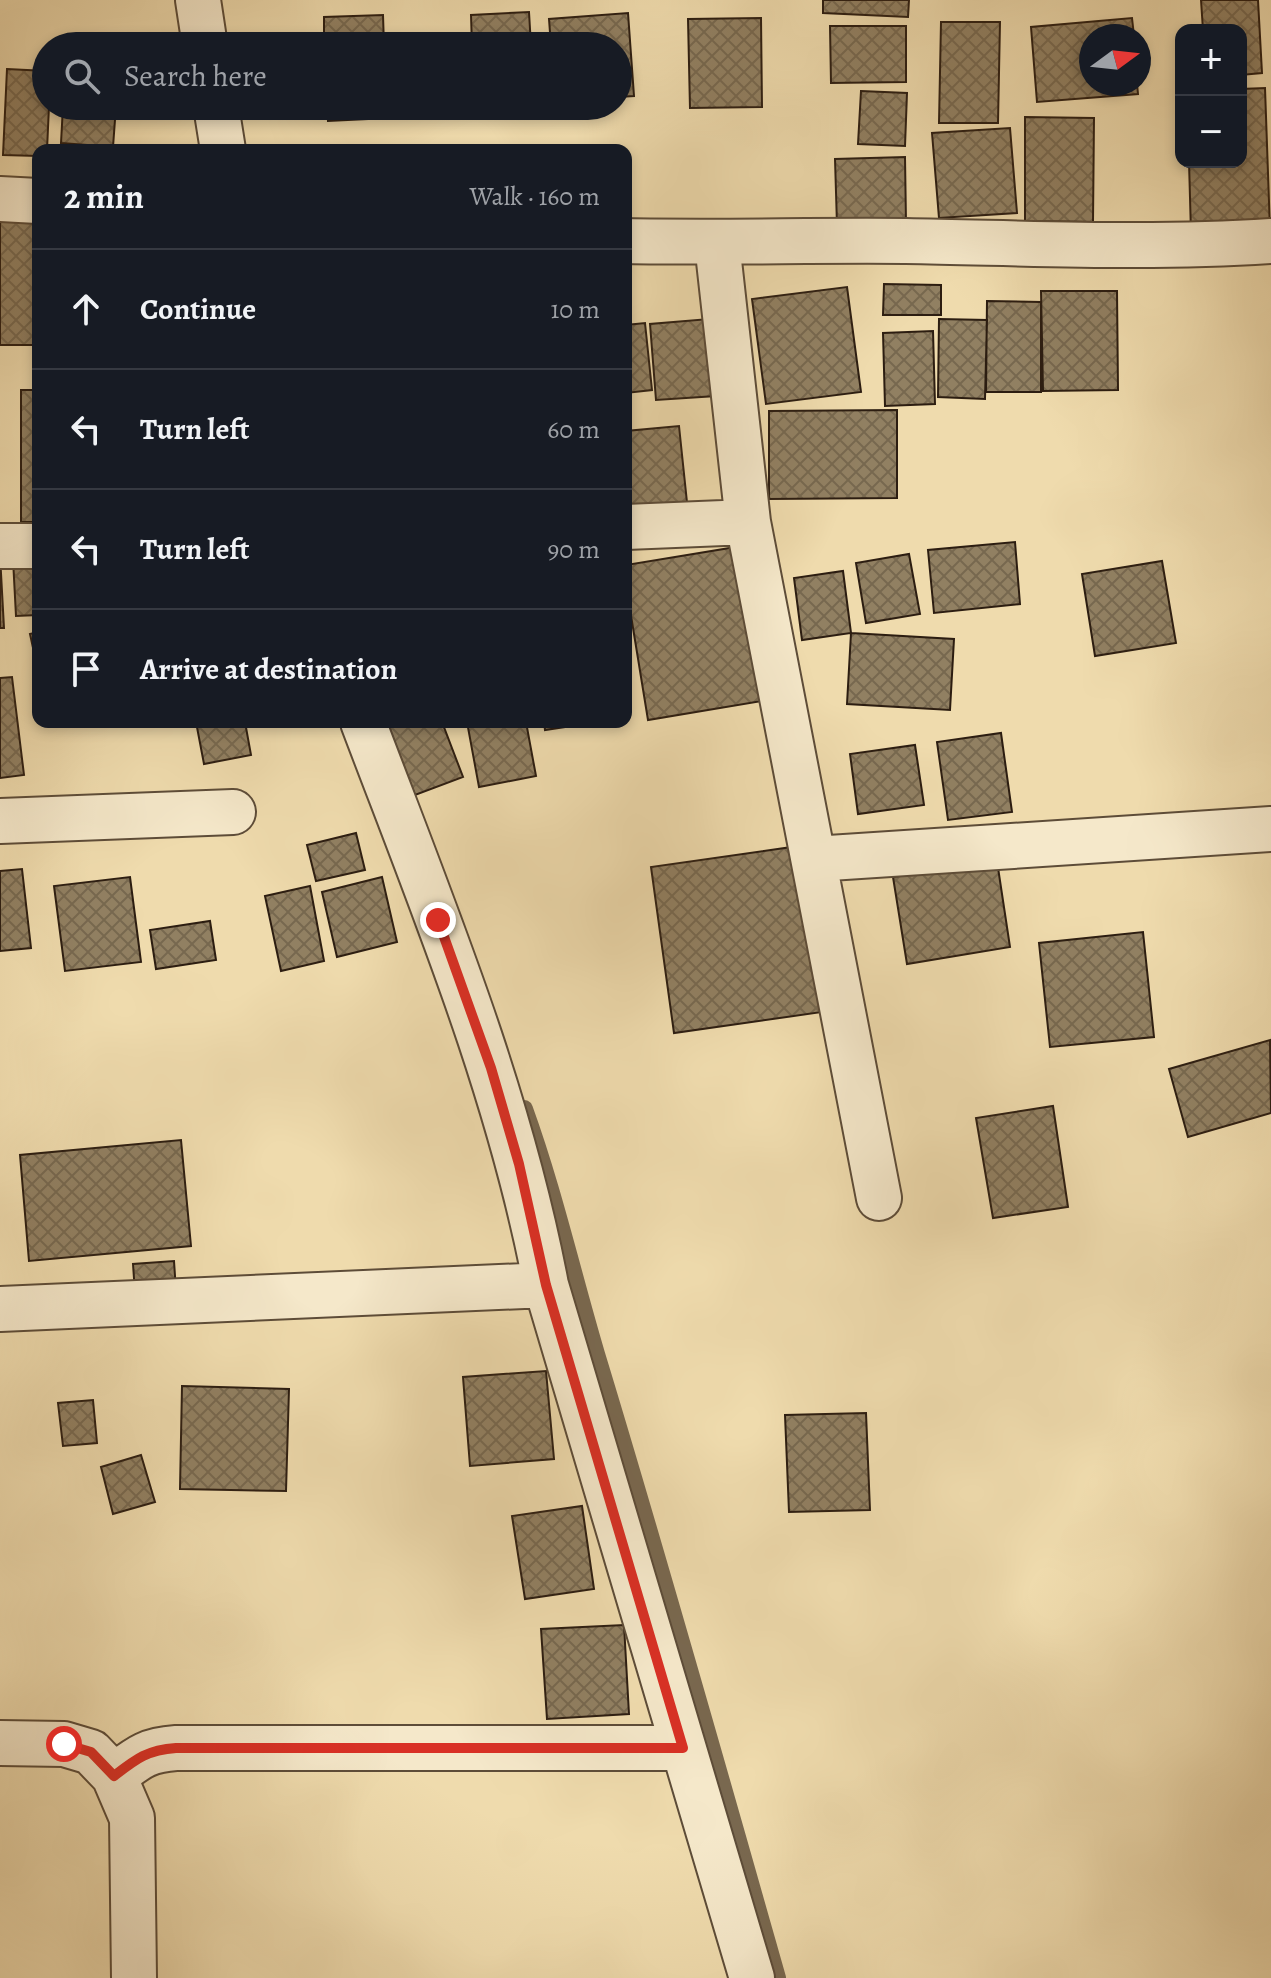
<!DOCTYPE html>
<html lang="en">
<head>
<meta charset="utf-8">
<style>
	body { margin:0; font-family:Alegreya,serif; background:#242831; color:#f1f3f6 }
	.controls { position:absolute; right:24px; top:24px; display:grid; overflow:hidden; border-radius:16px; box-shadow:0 4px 12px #0003 }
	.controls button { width:72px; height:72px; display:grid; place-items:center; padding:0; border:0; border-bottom:2px solid #363941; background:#171b24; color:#f1f3f6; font:40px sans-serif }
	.compass { position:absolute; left:1079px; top:24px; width:72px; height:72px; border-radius:50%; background:#171b24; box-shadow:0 4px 12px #0003; rotate:75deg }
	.stop { position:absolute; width:24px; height:24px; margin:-18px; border:6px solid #d93025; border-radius:50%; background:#fff }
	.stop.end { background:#d93025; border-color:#fff; box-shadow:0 2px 8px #0008 }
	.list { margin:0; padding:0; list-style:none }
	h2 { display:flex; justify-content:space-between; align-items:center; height:104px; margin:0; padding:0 32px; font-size:34px }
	h2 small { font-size:26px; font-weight:400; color:#9ea1a6 }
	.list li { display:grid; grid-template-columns:52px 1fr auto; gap:24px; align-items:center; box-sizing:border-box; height:120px; padding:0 32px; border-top:2px solid #363941 }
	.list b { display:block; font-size:30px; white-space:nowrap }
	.list em { font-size:26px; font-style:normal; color:#9ea1a6 }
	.icon { flex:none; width:44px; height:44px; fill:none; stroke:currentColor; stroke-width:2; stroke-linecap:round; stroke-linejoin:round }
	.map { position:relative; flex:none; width:1271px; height:1978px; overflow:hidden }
	.search { position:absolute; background:#171b24; box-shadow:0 4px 12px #0003; left:32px; top:32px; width:600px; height:88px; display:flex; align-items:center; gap:20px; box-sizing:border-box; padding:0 28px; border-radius:44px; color:#9ea1a6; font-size:30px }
	.panel { position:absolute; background:#171b24; box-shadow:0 4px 12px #0003; left:32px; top:144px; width:600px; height:584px; border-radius:16px }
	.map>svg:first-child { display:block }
</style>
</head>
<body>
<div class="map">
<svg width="1271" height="1978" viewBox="0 0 1271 1978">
	<defs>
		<pattern id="building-cross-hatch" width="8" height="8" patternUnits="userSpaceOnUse" patternTransform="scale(2)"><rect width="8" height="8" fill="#918062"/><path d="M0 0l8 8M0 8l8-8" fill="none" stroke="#77684f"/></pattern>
	</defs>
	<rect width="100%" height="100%" fill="#efdbad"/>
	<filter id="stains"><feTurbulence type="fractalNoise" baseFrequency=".0025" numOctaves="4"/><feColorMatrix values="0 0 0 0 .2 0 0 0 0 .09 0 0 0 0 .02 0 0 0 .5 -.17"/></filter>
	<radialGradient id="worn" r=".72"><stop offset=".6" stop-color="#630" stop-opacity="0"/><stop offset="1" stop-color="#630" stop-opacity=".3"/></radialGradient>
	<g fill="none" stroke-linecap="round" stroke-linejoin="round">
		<path stroke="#79684f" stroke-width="18" d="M524,1109C553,1189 572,1273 596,1354C659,1561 718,1770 777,1978"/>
	</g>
	<path fill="url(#building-cross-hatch)" stroke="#2c1d11" stroke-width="2" d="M823,0H909L908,17L823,13Z
		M1201,0H1258L1262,73L1241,75V30H1203Z
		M529,12L531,46H472L471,15Z
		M628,13L634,96L618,97V46H551L549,19Z
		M383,15L384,46H324V17Z
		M761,18L762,107L690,108L688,19Z
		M1132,18L1134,36H1091V84H1137L1138,94L1037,102L1031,27Z
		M941,22H1000L998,123H939Z
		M830,26H906V82L831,83Z
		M7,69L46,71V106H49L47,150H38V156L3,155Z
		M1265,88L1270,230L1191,233L1189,162H1241V89Z
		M861,91L907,93L905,146L858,144Z
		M63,106H116L113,147L61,143Z
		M327,106H387L388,118L328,121Z
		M1025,117L1094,118L1093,222L1025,221Z
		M1010,128L1017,213L939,218L932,133Z
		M905,157L906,223L837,225L835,159Z
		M38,220V345H0V221Z
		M884,284L941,285V315H883Z
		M847,287L861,392L766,404L752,299Z
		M1041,291H1117L1118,390L1043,391Z
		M987,301L1041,302V392H986Z
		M709,319L716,396L656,400L650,324Z
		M939,319L987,320L985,399L938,397Z
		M645,323L652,390L626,393V325Z
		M933,331L935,404L885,406L883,333Z
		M21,390H38V522H21Z
		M897,410V498L769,499V411Z
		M679,426L688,512L626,518V431Z
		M1015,542L1020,604L934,613L928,550Z
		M736,547L762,701L648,720L626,585V565Z
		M909,554L920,614L866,623L856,563Z
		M0,555L4,628H0Z
		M38,558V615L16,616L13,559Z
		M1162,561L1176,643L1095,656L1082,574Z
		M843,571L851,633L802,640L794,578Z
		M38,632V671L30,634Z
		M851,633L954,639L950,710L847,704Z
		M12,677L24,775L0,778V678Z
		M196,722H245L251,755L204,764Z
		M387,722H442L463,777L415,795Z
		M467,722H526L536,776L479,787Z
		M544,722H598L545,730Z
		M1001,733L1012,812L948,820L937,742Z
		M915,745L924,805L858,814L850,754Z
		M356,833L365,870L316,881L307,845Z
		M799,846L822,1012L674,1033L651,867Z
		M997,861L1010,947L907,964L893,877Z
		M22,869L31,948L0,951V871Z
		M130,877L141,962L65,971L54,886Z
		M382,877L397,942L337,957L322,892Z
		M310,886L324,961L281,971L265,896Z
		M210,921L216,960L156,969L150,930Z
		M1143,932L1154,1037L1050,1047L1039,943Z
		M1270,1040L1271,1113L1188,1137L1169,1069Z
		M1053,1106L1068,1207L993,1218L976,1118Z
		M181,1140L191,1246L29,1261L20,1155Z
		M174,1261L176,1291L135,1293L133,1264Z
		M546,1371L554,1459L470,1466L463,1377Z
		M182,1386L289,1389L286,1491L180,1489Z
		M93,1400L97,1443L63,1446L58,1403Z
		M866,1413L870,1510L789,1512L785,1415Z
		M141,1455L155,1502L113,1514L101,1467Z
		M582,1506L594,1589L525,1599L512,1516Z
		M624,1625L629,1714L547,1719L541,1629Z"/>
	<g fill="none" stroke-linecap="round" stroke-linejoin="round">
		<g stroke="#5d4c38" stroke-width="48">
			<path id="minor" d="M198,0L205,46
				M216,106L223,150
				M0,199L38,201
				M626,241C719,243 813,240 906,241C1028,243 1150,249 1271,241
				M717,243L748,522L879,1198
				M626,527L748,522
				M0,546H38
				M363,722C433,907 509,1090 546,1285
				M0,821L233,812
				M814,859L1271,829
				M0,1309L546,1285L752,1978
				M0,1743L64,1744L91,1752L114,1776L132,1818L134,1978
				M114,1776C138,1758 146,1750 176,1748H683"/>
		</g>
		<use href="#minor" stroke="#f5e8ca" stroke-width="44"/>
	</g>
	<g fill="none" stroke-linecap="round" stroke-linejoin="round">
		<path stroke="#d93025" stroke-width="10" d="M64,1744L91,1752L114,1776C136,1759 147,1750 176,1748H683L546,1285L519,1164L491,1068L438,920"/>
	</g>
	<rect width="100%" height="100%" filter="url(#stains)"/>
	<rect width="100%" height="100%" fill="url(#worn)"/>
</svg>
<div class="controls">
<button>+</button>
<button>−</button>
</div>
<svg class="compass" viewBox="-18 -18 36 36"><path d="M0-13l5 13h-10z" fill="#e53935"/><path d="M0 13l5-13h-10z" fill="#9ea1a6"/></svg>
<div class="stop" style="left:64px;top:1744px"></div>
<div class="stop end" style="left:438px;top:920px"></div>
<div class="search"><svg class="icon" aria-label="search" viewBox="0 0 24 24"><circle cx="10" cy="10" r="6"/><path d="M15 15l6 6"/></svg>Search here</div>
<section class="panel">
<h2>2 min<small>Walk · 160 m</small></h2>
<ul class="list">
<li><svg class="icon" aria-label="ahead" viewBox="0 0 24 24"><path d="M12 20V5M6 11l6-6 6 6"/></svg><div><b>Continue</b></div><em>10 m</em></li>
<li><svg class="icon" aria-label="left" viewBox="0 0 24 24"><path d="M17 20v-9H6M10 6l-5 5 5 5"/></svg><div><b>Turn left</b></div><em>60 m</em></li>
<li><svg class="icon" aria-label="left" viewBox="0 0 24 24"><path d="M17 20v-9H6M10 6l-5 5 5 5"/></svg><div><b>Turn left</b></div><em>90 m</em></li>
<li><svg class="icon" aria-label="arrive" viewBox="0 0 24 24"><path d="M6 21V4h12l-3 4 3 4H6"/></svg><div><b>Arrive at destination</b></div></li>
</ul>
</section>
</div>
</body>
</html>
